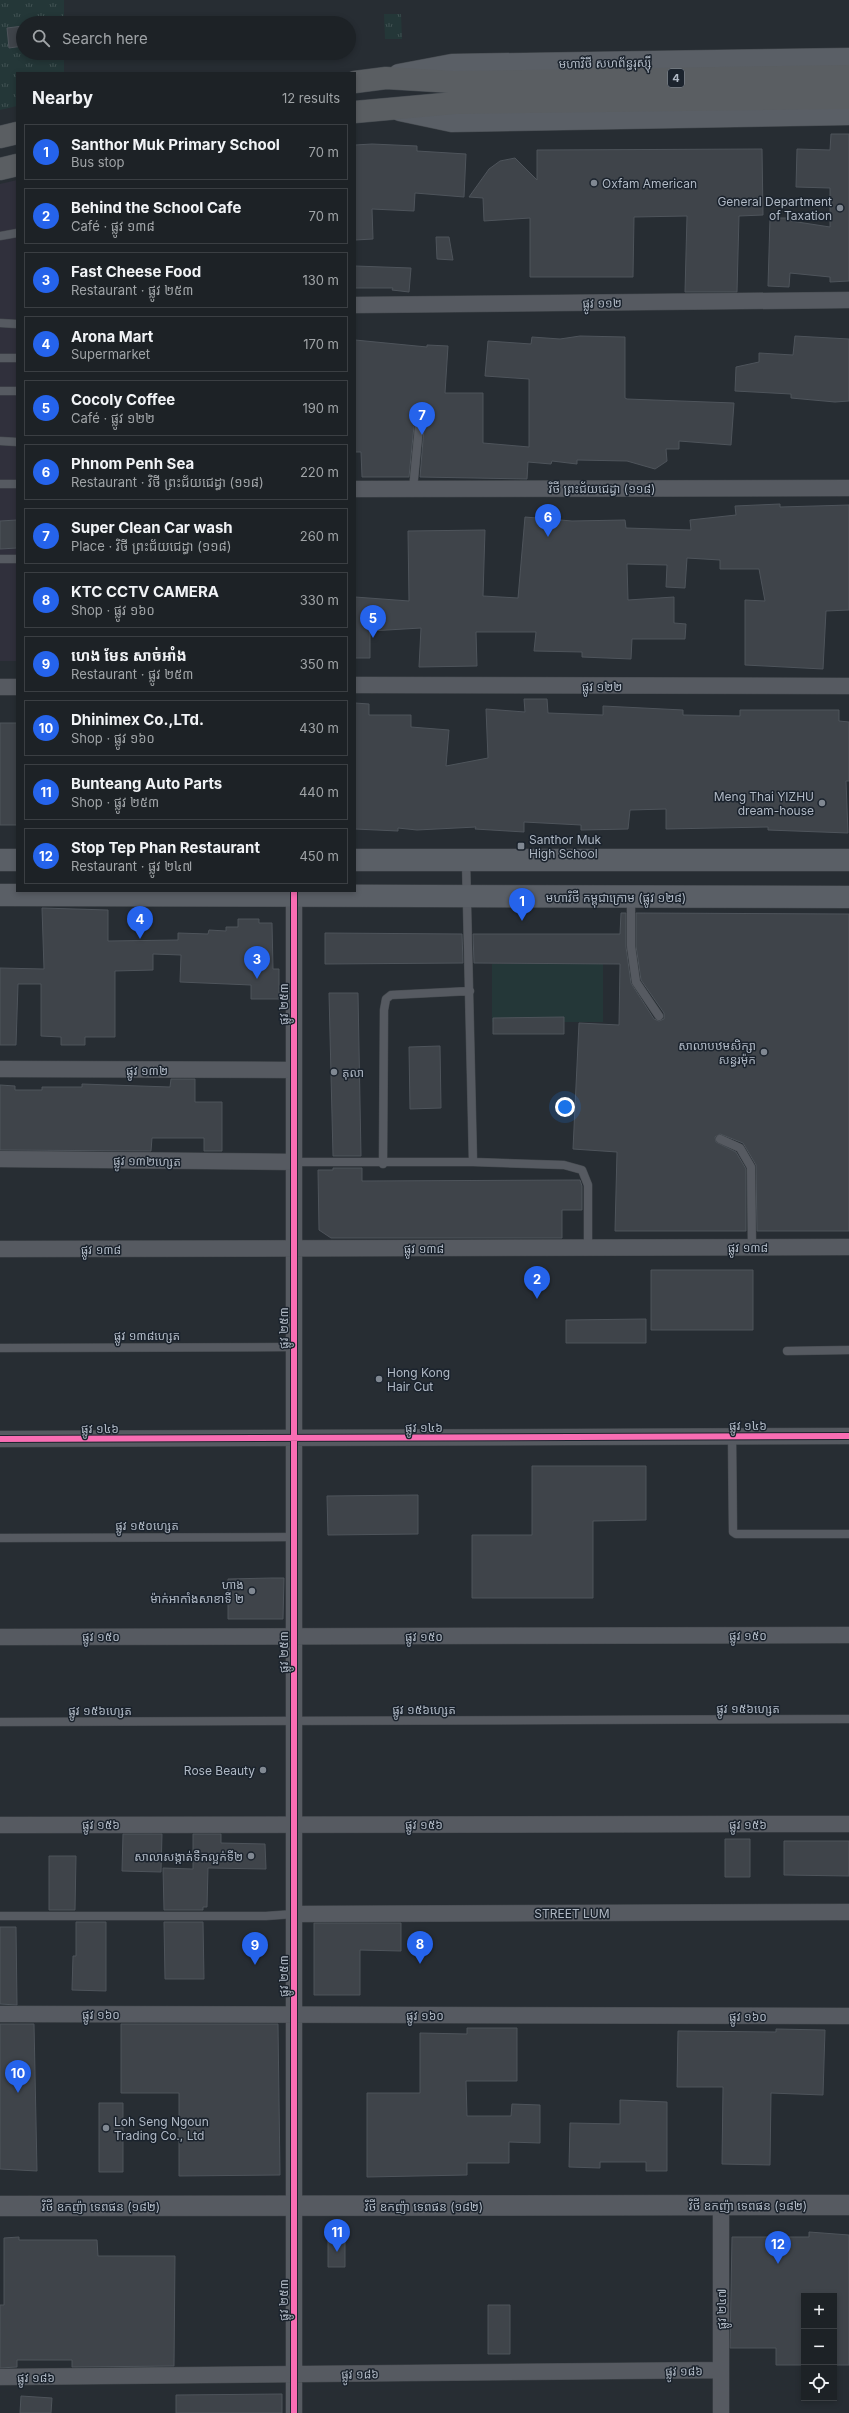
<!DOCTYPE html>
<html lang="en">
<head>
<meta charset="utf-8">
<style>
	body { margin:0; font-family:Inter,"Noto Sans Khmer",sans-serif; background:#2a2f32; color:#f1f3f6 }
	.controls { position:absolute; right:12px; bottom:12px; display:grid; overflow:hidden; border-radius:0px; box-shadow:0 2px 6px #0003 }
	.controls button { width:36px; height:36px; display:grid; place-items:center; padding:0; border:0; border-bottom:1px solid #3b3f43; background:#1d2226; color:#f1f3f6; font:20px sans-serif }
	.you { position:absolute; left:565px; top:1107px; width:14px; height:14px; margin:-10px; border:3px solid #fff; border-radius:50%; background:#1a73e8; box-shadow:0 0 0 6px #1a73e833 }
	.badge { display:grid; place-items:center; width:26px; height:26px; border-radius:50%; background:#2563eb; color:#fff; font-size:13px; font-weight:700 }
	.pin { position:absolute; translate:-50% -33px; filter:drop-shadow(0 1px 2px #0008) }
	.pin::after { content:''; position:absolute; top:21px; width:14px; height:12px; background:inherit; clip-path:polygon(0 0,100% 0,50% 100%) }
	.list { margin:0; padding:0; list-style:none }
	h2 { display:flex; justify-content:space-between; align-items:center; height:52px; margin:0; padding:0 16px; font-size:17px }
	h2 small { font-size:13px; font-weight:400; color:#a0a4a7 }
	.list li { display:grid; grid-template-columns:26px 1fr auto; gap:12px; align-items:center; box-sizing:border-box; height:56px; margin:0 8px 8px; padding:0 8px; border:1px solid #3b3f43; border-radius:0px }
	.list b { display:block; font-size:15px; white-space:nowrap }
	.list p { margin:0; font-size:13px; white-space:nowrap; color:#a0a4a7 }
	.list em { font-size:13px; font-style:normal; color:#a0a4a7 }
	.icon { flex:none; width:22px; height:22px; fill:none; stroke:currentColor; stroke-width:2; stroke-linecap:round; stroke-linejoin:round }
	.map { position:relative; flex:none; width:849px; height:2413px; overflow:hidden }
	.search { position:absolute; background:#1d2226; box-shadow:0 2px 6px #0003; left:16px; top:16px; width:340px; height:44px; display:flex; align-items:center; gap:10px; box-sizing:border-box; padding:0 14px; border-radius:22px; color:#a0a4a7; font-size:15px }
	.panel { position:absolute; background:#1d2226; box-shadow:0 2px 6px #0003; left:16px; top:72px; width:340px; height:820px; border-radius:0px }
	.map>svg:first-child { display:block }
</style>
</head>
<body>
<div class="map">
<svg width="849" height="2413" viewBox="0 0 849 2413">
	<defs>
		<pattern id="grass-tufts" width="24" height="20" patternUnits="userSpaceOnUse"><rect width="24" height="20" fill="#243738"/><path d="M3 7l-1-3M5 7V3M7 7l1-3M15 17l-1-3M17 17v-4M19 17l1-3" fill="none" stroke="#415253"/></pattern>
	</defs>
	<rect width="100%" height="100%" fill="#272d33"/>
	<path fill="#30303c" d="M17,180V661H0V184Z"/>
	<path fill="url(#grass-tufts)" d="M0,0H64V23H23V53H64V73H17V106L0,110Z
		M384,14H401L402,39H385Z"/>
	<path fill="#243738" d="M492,964H603V1022H492Z"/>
	<path fill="#3f444a" stroke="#4e545b" d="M23,26V46L9,48L7,28Z
		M831,134H849V281L830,282V277L790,273L789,287L768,286L770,218H791V221L830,227V188L796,187L797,149L830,150Z
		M372,144L417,146V151L466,154L464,197L415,193L414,211L372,209L373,239L355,240V145Z
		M762,149L763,215L739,216L737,292H685L687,216L634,217L633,277H530V218L484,221L483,198L469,197L489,169L500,161L515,158L537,180V150Z
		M436,237H449L453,260L437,259Z
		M355,266L411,268L409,292L392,290L393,288H355Z
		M580,336L625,337V398L627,399L734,403L731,445L679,441V449H666L667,461L655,469L627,461L577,460V464L552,461L551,464L528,462L527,479L420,477L424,428L419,422L414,426L409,477H362L361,452H355V340L427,347V345L448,346L445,393H483V443L529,447V379L485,376L488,341L531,344L532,337L560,339Z
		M795,336L849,339V401L835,402L791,398V394L735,391L736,367L759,362V353L793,355Z
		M780,504V507L849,505V610L826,611L823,669L745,665V600L765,601L759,569H720V560L687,558L685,588L666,587L667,565L627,564L628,600L674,597V623L686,624L685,639H632L631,659L582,657V652L534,651L536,632H476L477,666L419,667L421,628L370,631V658H355V597L409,601L408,531L485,530L483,596L518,598L525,517L572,521L625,520L626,528L691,530L690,520L736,515L735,506Z
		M17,520V548L0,549V521Z
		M524,699H547L548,713L603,715V706L683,710V715L740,716V710H839V721L849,722V781H846L848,833L768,830V827L666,829V809L630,810L628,829L581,830V825L524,822V832L475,829L476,827L417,830L398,828V831L355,829V703L369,704V715H411V727L449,730L446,766L488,758L486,709L525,712Z
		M0,723H17V825H0Z
		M42,908L108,910V941L178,940V933L208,934L209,930L226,931V927H238V919H259V923H272L273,969H279V999H251V985L180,982L181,955L153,954V970L115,971V1037H85V1045H61V1037L41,1036V984H18L16,1045H0V968L44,969Z
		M621,913H626V947L631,983L654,1019L659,1021L664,1019V1013L641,980L636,946V913L849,914V1231H757L756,1165L743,1143L720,1134L715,1137L716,1142L736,1152L746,1169V1231H615L617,1152L573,1149L579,1023L619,1025L620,964L474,963L473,934H620Z
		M325,933L462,934L463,963L325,964Z
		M329,993H358L361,1156H333Z
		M564,1017V1034H493V1018Z
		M440,1046L441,1108L410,1109L409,1047Z
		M171,1079H195V1102H222V1151H204V1138H152L151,1151L0,1150V1085L15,1086V1090H42V1087H82V1084L170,1087Z
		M333,1168H362V1181L580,1180L582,1186V1210H562V1238H331L319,1230L318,1170H333Z
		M651,1270H753V1330H651Z
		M646,1319V1343H566V1320Z
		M532,1466H646V1520L593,1521V1598H472V1535H532Z
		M418,1495V1534L328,1535L327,1496Z
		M272,1578H284L283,1619H228V1579Z
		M123,1834H162L161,1872L122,1871Z
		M193,1834H221V1843L265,1844L266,1869L208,1868L207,1907H203V1910H164L163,1868L193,1869Z
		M725,1839H750V1877H725Z
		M784,1841H849V1876L784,1875Z
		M49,1856H76L75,1910H49Z
		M76,1922H106V1991L72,1990L73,1956H76Z
		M164,1922H203L204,1979H165Z
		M314,1923H401V1951L360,1950V1995H314Z
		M0,1927H16L17,2005L0,2004Z
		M0,2024H34L37,2171L0,2169Z
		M121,2024H278L280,2175L179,2176V2093H121Z
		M467,2028H517V2081H466L467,2116H511L512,2104L540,2105V2143L509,2142V2163H467V2175L367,2177V2093H420V2033L467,2034Z
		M776,2029L825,2030L823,2095L771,2093L770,2165L722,2164L723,2087H677L678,2031L776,2032Z
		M620,2100L667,2102V2171H646V2162H600V2168L569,2167L570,2123L620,2124Z
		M99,2103H123V2172H99Z
		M809,2232L849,2235V2365H834V2296H804V2365H776V2348H730L732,2237H809Z
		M328,2236H345V2267H328Z
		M19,2237V2240H97L98,2256H175L174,2366L72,2367V2360H17V2367L0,2368V2305H4V2238Z
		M488,2305H510V2354H488Z
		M282,2394V2413H176V2395Z
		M21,2396L52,2398L51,2413H20Z"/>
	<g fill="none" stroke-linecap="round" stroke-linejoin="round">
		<g stroke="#44494e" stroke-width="9">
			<path id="service" d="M0,236L17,233
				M0,323L17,324
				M0,358H17
				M0,391H17
				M0,441L17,442
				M0,484H17
				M413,489L419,427
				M0,559H17
				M466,861L473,1162
				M631,898V946L636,982L659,1016
				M720,1139L740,1148L751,1167L752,1247
				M294,1162H473L564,1165L582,1170L588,1185V1248
				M383,1164L384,1010L386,999L391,995L470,991
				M0,1348L294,1347
				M787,1351L849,1350
				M732,1436L733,1532L736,1534H849
				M0,1538L294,1537
				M0,1722L849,1719
				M0,1916H266L294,1914"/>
		</g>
		<g stroke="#44494e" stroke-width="17">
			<path id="minor" d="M355,305L849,300
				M355,489L849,488
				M355,685L849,686
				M0,687H17
				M294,891V2413
				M0,1069L294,1070
				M0,1159L294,1162
				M0,1249L849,1247
				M0,1439L849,1436
				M0,1637L849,1635
				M0,1825L849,1824
				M294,1914L849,1912
				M0,2014L849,2016
				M721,2205V2413
				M0,2377L721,2370"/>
		</g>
		<g stroke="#44494e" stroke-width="21">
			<path id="tertiary" d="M0,2206L849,2205"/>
		</g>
		<g stroke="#44494e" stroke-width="23">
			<path id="secondary" d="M399,75L452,65L849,59
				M400,110L452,121L849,114
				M0,860H17
				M355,860H849
				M0,895L849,897"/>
		</g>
		<g stroke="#43494f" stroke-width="23">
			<path id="trunk" d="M355,82L386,78L453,82L849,76
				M355,112L455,103L849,98
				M0,137L17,133
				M0,169L17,165"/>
		</g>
		<use href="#service" stroke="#565a61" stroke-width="8"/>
		<use href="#minor" stroke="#565a61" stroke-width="16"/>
		<use href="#tertiary" stroke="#565a61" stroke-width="20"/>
		<use href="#secondary" stroke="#5a5f66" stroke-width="22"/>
		<use href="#trunk" stroke="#5a5e62" stroke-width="22"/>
		<g stroke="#1b232d" stroke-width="8">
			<path id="cycleway" d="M294,891V2413
				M0,1439L849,1436"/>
		</g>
		<use href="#cycleway" stroke="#f96db3" stroke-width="6"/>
	</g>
	<g fill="#808892" stroke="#1b232d" stroke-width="1.5">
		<circle cx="594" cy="183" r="4"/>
		<circle cx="840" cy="208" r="4"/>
		<circle cx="822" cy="803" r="4"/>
		<rect x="517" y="842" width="8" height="8" rx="2"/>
		<circle cx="764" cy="1052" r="4"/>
		<circle cx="334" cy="1072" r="4"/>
		<circle cx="379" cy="1379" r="4"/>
		<circle cx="252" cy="1591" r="4"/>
		<circle cx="263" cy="1770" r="4"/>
		<circle cx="251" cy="1856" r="4"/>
		<circle cx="106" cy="2128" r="4"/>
	</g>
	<g text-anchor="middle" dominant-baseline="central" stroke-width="3" stroke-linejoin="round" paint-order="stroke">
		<rect fill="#1b232d" stroke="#838c97" stroke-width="1" x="668" y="69" width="16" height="18" rx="3"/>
		<g font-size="11" font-weight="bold" fill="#b0b9c5">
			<text x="676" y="78">4</text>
		</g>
		<g font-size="12" fill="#b0b9c5" stroke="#1b232d">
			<text transform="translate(605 63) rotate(-1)">មហាវិថី សហព័ន្ធរុស្ស៊ី</text>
			<text transform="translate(602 303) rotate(-1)">ផ្លូវ ១១២</text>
			<text x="602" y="488">វិថី ព្រះជ័យជេដ្ធា (១១៨)</text>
			<text x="602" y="686">ផ្លូវ ១២២</text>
			<text x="616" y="897">មហាវិថី កម្ពុជាក្រោម (ផ្លូវ ១២៨)</text>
			<text transform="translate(283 1004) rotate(-90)">ផ្លូវ ២៥៣</text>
			<text x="147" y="1070">ផ្លូវ ១៣២</text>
			<text transform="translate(147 1161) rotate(1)">ផ្លូវ ១៣២ហ្សេត</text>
			<text x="748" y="1247">ផ្លូវ ១៣៨</text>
			<text x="424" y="1248">ផ្លូវ ១៣៨</text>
			<text x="101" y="1249">ផ្លូវ ១៣៨</text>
			<text transform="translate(283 1328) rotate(-90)">ផ្លូវ ២៥៣</text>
			<text x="147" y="1335">ផ្លូវ ១៣៨ហ្សេត</text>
			<text x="748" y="1425">ផ្លូវ ១៤៦</text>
			<text x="424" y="1427">ផ្លូវ ១៤៦</text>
			<text x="100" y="1428">ផ្លូវ ១៤៦</text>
			<text x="147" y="1525">ផ្លូវ ១៥០ហ្សេត</text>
			<text x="748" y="1635">ផ្លូវ ១៥០</text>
			<text x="101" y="1636">ផ្លូវ ១៥០</text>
			<text x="424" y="1636">ផ្លូវ ១៥០</text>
			<text transform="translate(283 1652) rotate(-90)">ផ្លូវ ២៥៣</text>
			<text x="748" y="1708">ផ្លូវ ១៥៦ហ្សេត</text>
			<text x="424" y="1709">ផ្លូវ ១៥៦ហ្សេត</text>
			<text x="100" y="1710">ផ្លូវ ១៥៦ហ្សេត</text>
			<text x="101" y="1824">ផ្លូវ ១៥៦</text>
			<text x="424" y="1824">ផ្លូវ ១៥៦</text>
			<text x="748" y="1824">ផ្លូវ ១៥៦</text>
			<text x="572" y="1913">STREET LUM</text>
			<text transform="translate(283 1976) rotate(-90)">ផ្លូវ ២៥៣</text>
			<text x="101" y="2014">ផ្លូវ ១៦០</text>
			<text x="425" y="2015">ផ្លូវ ១៦០</text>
			<text x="748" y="2016">ផ្លូវ ១៦០</text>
			<text x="748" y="2205">វិថី ឧកញ៉ា ទេពផន (១៨២)</text>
			<text x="101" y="2206">វិថី ឧកញ៉ា ទេពផន (១៨២)</text>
			<text x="424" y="2206">វិថី ឧកញ៉ា ទេពផន (១៨២)</text>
			<text transform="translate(283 2300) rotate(-90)">ផ្លូវ ២៥៣</text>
			<text transform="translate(721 2309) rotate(-90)">ផ្លូវ ២៤៧</text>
			<text transform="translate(684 2371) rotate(-1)">ផ្លូវ ១៨៦</text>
			<text transform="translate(360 2374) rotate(-1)">ផ្លូវ ១៨៦</text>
			<text x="36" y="2377">ផ្លូវ ១៨៦</text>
		</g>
		<g font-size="12" fill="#b0b9c5" stroke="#1b232d" text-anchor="end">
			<text x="602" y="183" text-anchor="start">Oxfam American</text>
			<text x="832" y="201">General Department<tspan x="832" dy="14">of Taxation</tspan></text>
			<text x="814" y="796">Meng Thai YIZHU<tspan x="814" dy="14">dream-house</tspan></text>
			<text x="529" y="839" text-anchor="start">Santhor Muk<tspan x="529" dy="14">High School</tspan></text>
			<text x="756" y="1045">សាលាបឋមសិក្សា<tspan x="756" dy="14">សន្ធរម៉ុក</tspan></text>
			<text x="342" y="1072" text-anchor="start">តុលា</text>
			<text x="387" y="1372" text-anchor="start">Hong Kong<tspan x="387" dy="14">Hair Cut</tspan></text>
			<text x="244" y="1584">ហាង<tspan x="244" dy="14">ម៉ាក់អាកាំងសាខាទី ២</tspan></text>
			<text x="255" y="1770">Rose Beauty</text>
			<text x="243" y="1856">សាលាសង្កាត់ទឹកល្អក់ទី២</text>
			<text x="114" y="2121" text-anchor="start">Loh Seng Ngoun<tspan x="114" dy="14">Trading Co., Ltd</tspan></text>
		</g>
	</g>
</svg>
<div class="controls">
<button>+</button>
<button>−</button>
<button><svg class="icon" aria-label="locate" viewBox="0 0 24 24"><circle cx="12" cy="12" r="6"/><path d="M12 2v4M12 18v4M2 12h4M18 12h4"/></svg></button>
</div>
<div class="you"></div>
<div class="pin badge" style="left:522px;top:921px">1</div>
<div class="pin badge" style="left:537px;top:1299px">2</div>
<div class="pin badge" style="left:257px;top:979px">3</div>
<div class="pin badge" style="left:140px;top:939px">4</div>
<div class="pin badge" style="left:373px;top:638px">5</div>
<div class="pin badge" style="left:548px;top:537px">6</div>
<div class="pin badge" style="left:422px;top:435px">7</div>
<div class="pin badge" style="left:420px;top:1964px">8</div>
<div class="pin badge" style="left:255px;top:1965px">9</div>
<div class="pin badge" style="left:18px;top:2093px">10</div>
<div class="pin badge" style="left:337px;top:2252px">11</div>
<div class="pin badge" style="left:778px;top:2264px">12</div>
<div class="search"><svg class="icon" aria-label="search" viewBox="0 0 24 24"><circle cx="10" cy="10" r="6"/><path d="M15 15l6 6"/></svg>Search here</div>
<section class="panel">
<h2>Nearby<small>12 results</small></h2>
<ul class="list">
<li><span class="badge">1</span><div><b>Santhor Muk Primary School</b><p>Bus stop</p></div><em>70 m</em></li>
<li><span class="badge">2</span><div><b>Behind the School Cafe</b><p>Café · ផ្លូវ ១៣៨</p></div><em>70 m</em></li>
<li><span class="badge">3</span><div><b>Fast Cheese Food</b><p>Restaurant · ផ្លូវ ២៥៣</p></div><em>130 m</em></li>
<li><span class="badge">4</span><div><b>Arona Mart</b><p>Supermarket</p></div><em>170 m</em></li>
<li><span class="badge">5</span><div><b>Cocoly Coffee</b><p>Café · ផ្លូវ ១២២</p></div><em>190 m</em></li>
<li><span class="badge">6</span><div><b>Phnom Penh Sea</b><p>Restaurant · វិថី ព្រះជ័យជេដ្ធា (១១៨)</p></div><em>220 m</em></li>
<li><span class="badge">7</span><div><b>Super Clean Car wash</b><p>Place · វិថី ព្រះជ័យជេដ្ធា (១១៨)</p></div><em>260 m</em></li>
<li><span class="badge">8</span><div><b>KTC CCTV CAMERA</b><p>Shop · ផ្លូវ ១៦០</p></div><em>330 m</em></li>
<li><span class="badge">9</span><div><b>ហេង មែន សាច់អាំង</b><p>Restaurant · ផ្លូវ ២៥៣</p></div><em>350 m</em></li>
<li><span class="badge">10</span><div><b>Dhinimex Co.,LTd.</b><p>Shop · ផ្លូវ ១៦០</p></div><em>430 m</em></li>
<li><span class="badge">11</span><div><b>Bunteang Auto Parts</b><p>Shop · ផ្លូវ ២៥៣</p></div><em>440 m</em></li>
<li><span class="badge">12</span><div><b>Stop Tep Phan Restaurant</b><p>Restaurant · ផ្លូវ ២៤៧</p></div><em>450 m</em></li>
</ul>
</section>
</div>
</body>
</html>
